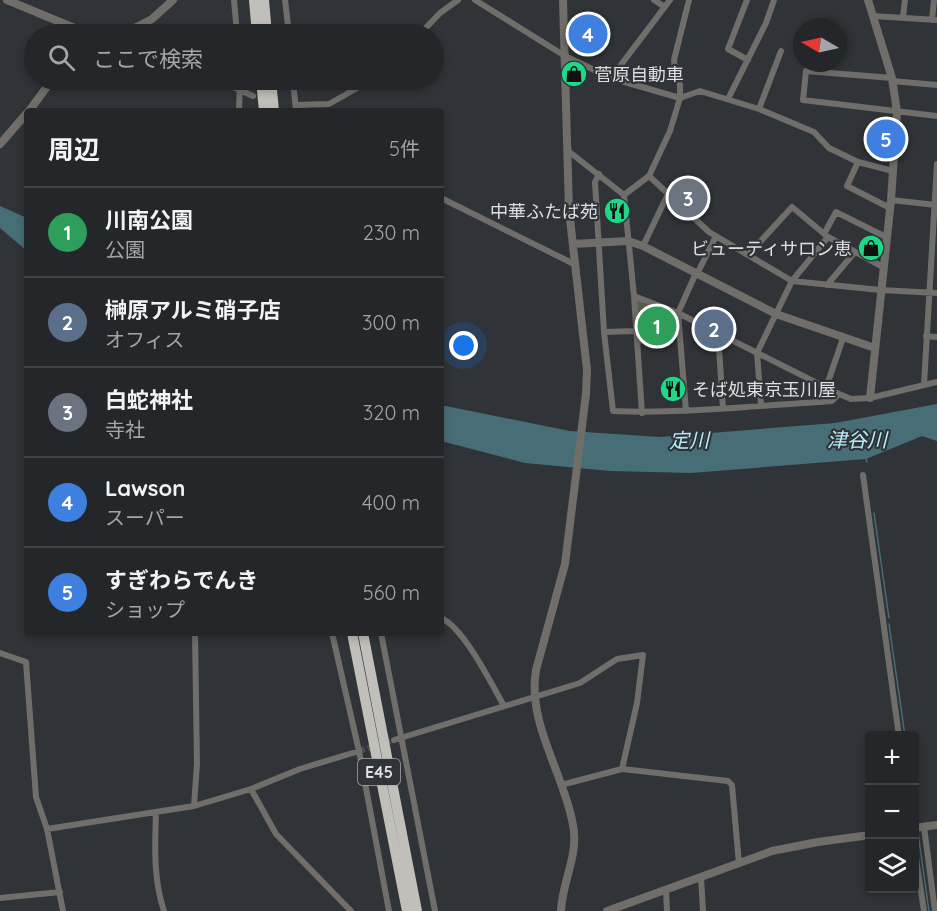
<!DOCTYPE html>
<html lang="ja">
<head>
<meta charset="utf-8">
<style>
	body { margin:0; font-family:Quicksand,"Noto Sans JP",sans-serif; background:#2c2e31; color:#f1f3f6 }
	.controls { position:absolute; right:18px; bottom:18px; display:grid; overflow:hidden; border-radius:6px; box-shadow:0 3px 9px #0003 }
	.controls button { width:54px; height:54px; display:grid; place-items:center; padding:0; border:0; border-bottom:2px solid #414346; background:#242629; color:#f1f3f6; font:30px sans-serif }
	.compass { position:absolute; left:793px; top:18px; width:54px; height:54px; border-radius:50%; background:#242629; box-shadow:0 3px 9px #0003; rotate:279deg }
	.you { position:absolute; left:464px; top:346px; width:21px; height:21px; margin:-15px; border:4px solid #fff; border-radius:50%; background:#1a73e8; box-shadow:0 0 0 9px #1a73e833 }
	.badge { display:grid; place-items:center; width:39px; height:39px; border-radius:50%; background:#1fd887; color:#fff; font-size:20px; font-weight:700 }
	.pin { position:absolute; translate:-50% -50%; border:3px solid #fff; box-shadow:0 2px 6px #0006 }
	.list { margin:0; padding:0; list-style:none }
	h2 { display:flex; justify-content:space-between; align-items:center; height:78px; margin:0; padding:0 24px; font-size:26px }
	h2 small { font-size:20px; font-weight:400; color:#a3a5a8 }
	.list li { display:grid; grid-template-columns:39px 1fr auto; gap:18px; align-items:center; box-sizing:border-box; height:90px; padding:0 24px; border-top:2px solid #414346 }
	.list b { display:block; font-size:22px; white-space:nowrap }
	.list p { margin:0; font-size:20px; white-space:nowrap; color:#a3a5a8 }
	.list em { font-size:20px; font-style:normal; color:#a3a5a8 }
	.icon { flex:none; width:33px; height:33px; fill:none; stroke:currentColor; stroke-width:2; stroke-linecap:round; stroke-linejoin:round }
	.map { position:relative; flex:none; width:937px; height:911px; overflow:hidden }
	.search { position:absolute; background:#242629; box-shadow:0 3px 9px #0003; left:24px; top:24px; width:420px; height:66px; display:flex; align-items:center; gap:15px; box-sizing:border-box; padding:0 21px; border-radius:33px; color:#a3a5a8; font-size:22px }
	.panel { position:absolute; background:#242629; box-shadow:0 3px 9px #0003; left:24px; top:108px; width:420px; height:528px; border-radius:6px }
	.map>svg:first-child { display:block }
</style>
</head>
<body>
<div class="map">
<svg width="937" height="911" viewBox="0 0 937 911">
	<rect width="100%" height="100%" fill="#303337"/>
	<path fill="#586047" d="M636,298L676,317L677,335H667L666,342L640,344Z"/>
	<path fill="#476d76" d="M0,206L27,218V251L0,228Z
		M937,404V441L922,436L866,459L691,473L610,471L525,463L441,441V405L570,431L660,437L835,423Z"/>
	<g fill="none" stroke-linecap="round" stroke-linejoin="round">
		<path stroke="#476d76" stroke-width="1.5" d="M866,459L867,462
			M874,513L889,618
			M889,624L905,736
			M914,803L917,822
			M918,833L929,911"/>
		<path stroke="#4a4d51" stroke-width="6" stroke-dasharray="6 3" stroke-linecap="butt" d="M359,751L394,740"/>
		<path stroke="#6f6e6b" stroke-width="6" d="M234,0L237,34
			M285,0L289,34
			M475,0L565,56L611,78L680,98L700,91L759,109L814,132L829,148L858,162L893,171
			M654,0L665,7
			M747,0L728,49L748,60
			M873,16L937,20
			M903,17L905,0
			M932,20L934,0
			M420,34L440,13L458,0
			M611,78L670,0
			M892,78L806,71L803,100L937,116
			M218,80L253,96
			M293,80L296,111
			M892,81L937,85
			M728,99L766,23L774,0
			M296,105L329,104L371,80
			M759,109L781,51
			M239,111L240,80
			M567,150L624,195L634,296L642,413
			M858,162L847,186L890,208
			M599,174L595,182L604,332L613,411C682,414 751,406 820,402L832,401L839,394L851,399L870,398L937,382
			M649,176L709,232L792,281L880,290L937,293
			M624,195L649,176L670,131L680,98V85L675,73L674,60L689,0
			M441,198L576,265
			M891,200L936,205
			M824,234L836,212L886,237
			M643,246L668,194
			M748,255L792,207L828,237L883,267
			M697,274L716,236
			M827,285L854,253
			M634,296L678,313L839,394
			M604,332L635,331
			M718,333L723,409
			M926,336L937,337
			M924,385L937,164
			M826,388L843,338
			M761,405L757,353L792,281L828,237
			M686,411L678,313L696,273
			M863,475L899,736
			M441,618C464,628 491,683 504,706
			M332,633L359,751L389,911
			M381,633L435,911
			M0,653L26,662L36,797L47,829L63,911
			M394,740L580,683L617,659L643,655L637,703L622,769
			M561,785L622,769L728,781L732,785L739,864
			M251,789L276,834L351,911
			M194,806L197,764L195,633
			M156,812C155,846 153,878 164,911
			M924,827L935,911
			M47,829L194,806L251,789L300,769L359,751
			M914,845L924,911
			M701,877L703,911
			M666,890L667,911
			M0,898L60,892"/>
		<path stroke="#6f6e6b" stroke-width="8" d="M7,0L89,34
			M868,0L892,78L897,112L891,200L870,398
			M123,34L152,19L173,0
			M29,111L52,80
			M0,144L27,113
			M573,244L628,241L643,246L776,314L875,348
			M914,828L937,825
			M561,911C562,881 579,856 573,825C564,773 527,724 536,670L565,564L586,394L587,370L569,210L563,0
			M607,911L772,851L818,842L870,835"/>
		<path stroke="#c1bfb9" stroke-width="10" d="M254,0L257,34
			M264,0L267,34
			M261,80L264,111
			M271,80L274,111
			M352,633L407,911
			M363,633L417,911"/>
	</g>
	<defs>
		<g id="shop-disc" transform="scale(1.35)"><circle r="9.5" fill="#1fd887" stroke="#303337"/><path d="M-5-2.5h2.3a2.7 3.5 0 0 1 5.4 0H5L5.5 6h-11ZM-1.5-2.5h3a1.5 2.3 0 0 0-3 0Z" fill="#111"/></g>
		<g id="restaurant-disc" transform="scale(1.35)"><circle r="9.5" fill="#1fd887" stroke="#303337"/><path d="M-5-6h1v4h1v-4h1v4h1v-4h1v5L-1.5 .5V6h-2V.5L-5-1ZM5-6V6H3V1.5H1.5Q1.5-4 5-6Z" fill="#111"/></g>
	</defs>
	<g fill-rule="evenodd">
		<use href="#shop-disc" x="574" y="74"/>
		<use href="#restaurant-disc" x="617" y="211"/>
		<use href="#shop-disc" x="871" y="248"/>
		<use href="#restaurant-disc" x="673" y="389"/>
	</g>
	<g text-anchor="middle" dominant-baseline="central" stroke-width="4.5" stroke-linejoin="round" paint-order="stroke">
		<rect fill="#303337" stroke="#a9abaf" stroke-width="1.5" x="358" y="759" width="42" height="26" rx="4.5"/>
		<g font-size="16" font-weight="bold" fill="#dddfe2">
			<text x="379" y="772">E45</text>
		</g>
		<g font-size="18" fill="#dddfe2" stroke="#303337" text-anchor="start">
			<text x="594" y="74">菅原自動車</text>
			<text x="598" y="211" text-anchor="end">中華ふたば苑</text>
			<text x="852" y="248" text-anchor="end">ビューティサロン恵</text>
			<text x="692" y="389">そば処東京玉川屋</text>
		</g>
		<g font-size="20" font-style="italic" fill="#b6eefc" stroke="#303337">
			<text x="857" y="439">津谷川</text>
			<text transform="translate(689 440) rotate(-1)">定川</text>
		</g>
	</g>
</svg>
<div class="controls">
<button>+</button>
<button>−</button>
<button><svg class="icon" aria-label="layers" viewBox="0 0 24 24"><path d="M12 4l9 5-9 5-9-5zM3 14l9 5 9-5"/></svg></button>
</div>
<svg class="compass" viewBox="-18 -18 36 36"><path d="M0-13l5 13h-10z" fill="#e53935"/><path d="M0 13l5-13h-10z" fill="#a3a5a8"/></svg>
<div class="you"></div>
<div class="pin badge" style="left:657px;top:326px;background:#2e9e5b">1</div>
<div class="pin badge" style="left:714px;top:329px;background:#5c6f8a">2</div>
<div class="pin badge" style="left:688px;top:198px;background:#6b7280">3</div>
<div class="pin badge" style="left:588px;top:34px;background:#3f7fe0">4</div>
<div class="pin badge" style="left:886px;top:139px;background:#3f7fe0">5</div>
<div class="search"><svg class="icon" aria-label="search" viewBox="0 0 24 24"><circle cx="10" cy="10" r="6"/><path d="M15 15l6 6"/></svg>ここで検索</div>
<section class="panel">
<h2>周辺<small>5件</small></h2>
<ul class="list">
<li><span class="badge" style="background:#2e9e5b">1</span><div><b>川南公園</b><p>公園</p></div><em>230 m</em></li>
<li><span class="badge" style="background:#5c6f8a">2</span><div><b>榊原アルミ硝子店</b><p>オフィス</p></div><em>300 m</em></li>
<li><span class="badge" style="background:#6b7280">3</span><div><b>白蛇神社</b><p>寺社</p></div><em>320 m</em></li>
<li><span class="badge" style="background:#3f7fe0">4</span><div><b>Lawson</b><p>スーパー</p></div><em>400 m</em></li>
<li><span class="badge" style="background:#3f7fe0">5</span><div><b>すぎわらでんき</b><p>ショップ</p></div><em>560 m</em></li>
</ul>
</section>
</div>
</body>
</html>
